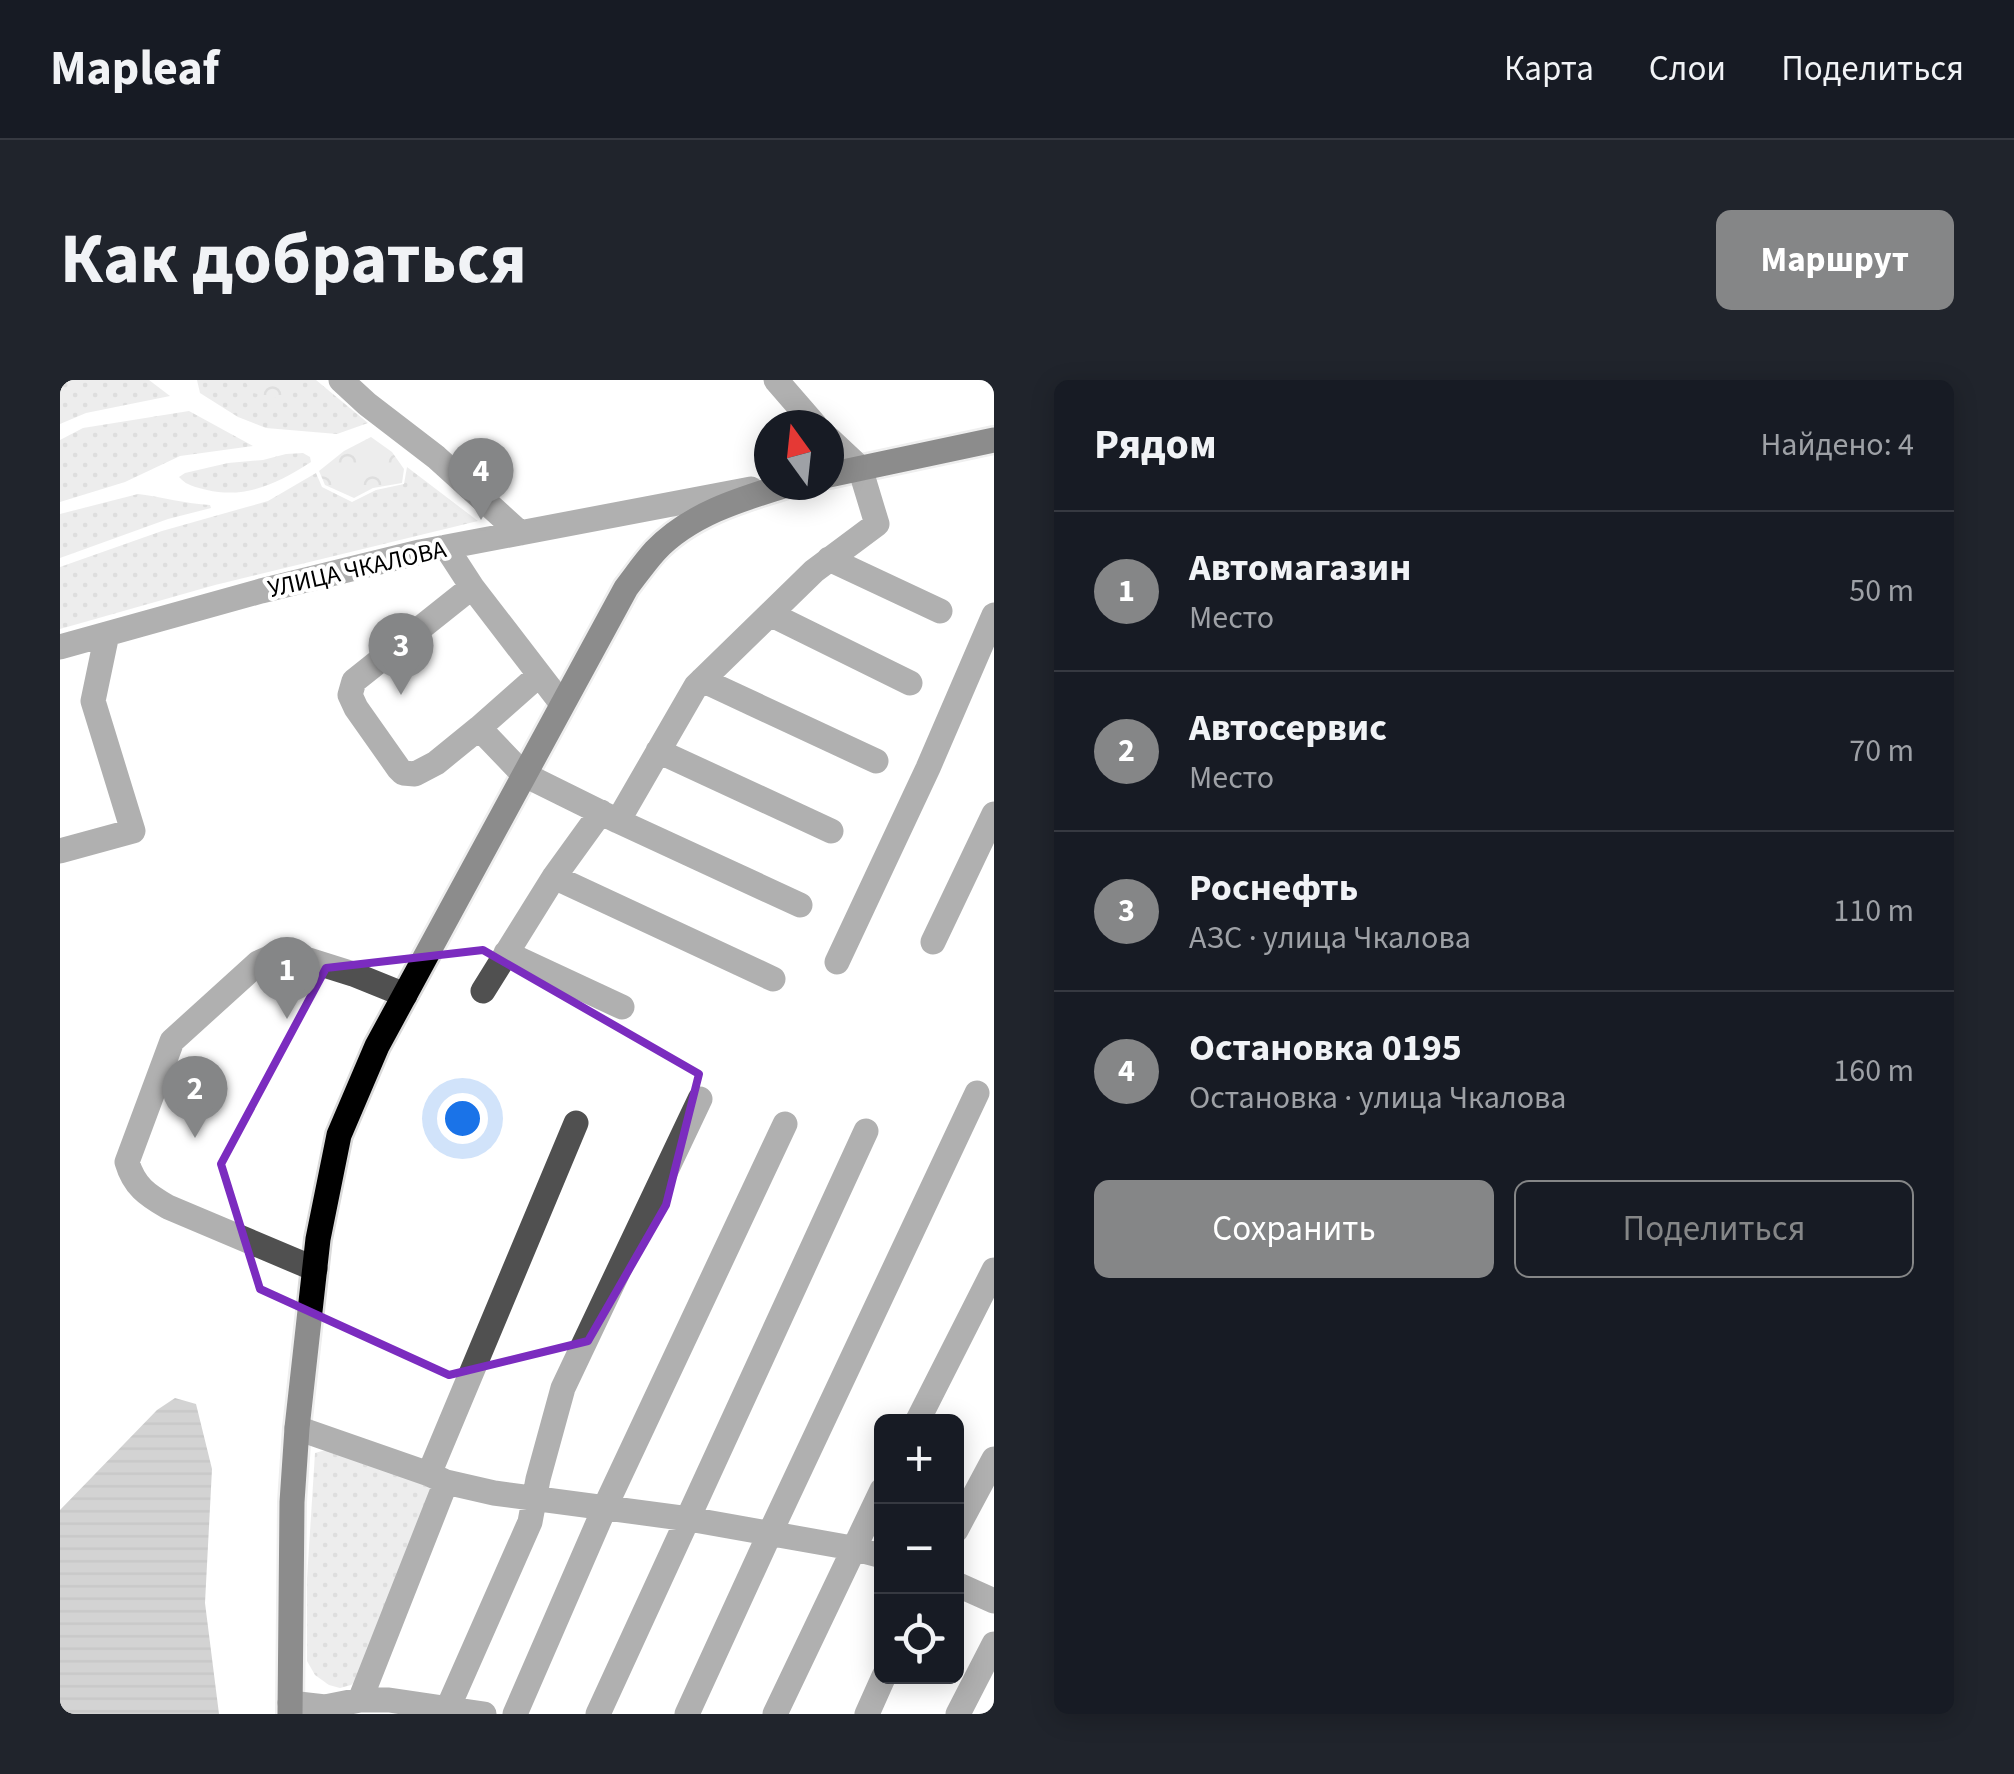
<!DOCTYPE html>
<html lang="ru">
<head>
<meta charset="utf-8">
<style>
	body { margin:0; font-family:"Source Sans 3",sans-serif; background:#20242c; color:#f1f3f6 }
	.controls { position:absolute; right:30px; bottom:30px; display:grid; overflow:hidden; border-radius:15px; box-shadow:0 5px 25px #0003 }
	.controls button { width:90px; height:90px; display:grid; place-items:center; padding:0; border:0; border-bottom:2px solid #363941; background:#171b24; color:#f1f3f6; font:50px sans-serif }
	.compass { position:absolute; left:694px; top:30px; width:90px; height:90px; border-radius:50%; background:#171b24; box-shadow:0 5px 25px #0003; rotate:345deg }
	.you { position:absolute; left:402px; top:738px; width:35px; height:35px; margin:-25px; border:8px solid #fff; border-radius:50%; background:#1a73e8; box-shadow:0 0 0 15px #1a73e833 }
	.badge { display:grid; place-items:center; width:65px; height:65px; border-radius:50%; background:#858687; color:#fff; font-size:32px; font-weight:700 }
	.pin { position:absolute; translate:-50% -82px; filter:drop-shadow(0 2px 5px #0008) }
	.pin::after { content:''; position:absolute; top:52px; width:35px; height:30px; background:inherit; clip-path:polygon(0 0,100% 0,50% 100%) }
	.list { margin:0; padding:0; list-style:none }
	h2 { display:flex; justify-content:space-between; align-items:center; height:130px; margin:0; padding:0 40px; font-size:42px }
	h2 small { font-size:32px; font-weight:400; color:#9ea1a6 }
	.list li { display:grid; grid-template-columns:65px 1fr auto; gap:30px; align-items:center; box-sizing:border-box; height:160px; padding:0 40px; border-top:2px solid #363941 }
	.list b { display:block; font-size:38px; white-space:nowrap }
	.list p { margin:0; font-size:32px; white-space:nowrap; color:#9ea1a6 }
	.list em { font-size:32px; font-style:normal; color:#9ea1a6 }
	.actions { display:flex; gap:20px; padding:30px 40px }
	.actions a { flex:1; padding:22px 0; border:2px solid #858687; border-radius:15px; text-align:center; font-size:35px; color:#858687 }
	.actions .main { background:#858687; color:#fff }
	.icon { flex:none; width:55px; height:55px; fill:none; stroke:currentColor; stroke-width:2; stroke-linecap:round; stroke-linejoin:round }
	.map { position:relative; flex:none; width:934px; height:1334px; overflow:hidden; border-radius:15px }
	header { display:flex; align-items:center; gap:60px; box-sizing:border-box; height:140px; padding:0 50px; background:#171b24; border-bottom:2px solid #363941 }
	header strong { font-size:48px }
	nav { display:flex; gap:55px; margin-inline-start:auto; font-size:35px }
	.intro { display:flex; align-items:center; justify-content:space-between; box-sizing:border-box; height:240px; padding:0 60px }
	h1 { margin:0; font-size:70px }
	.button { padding:25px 45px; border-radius:15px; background:#858687; color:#fff; font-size:35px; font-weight:700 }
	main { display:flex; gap:60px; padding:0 60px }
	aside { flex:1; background:#171b24; border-radius:15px; box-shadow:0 5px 25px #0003 }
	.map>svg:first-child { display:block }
</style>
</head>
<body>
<header>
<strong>Mapleaf</strong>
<nav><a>Карта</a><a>Слои</a><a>Поделиться</a></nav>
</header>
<div class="intro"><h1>Как добраться</h1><a class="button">Маршрут</a></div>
<main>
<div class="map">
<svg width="934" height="1334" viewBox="0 0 934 1334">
	<defs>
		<pattern id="grass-dots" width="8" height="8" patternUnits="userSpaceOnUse" patternTransform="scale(2.5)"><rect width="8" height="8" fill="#d7d7d7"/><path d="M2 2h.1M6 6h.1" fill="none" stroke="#b7b7b7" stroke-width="1.8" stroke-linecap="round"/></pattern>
		<pattern id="forest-crowns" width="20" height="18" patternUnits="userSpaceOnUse" patternTransform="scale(2.5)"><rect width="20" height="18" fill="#d7d7d7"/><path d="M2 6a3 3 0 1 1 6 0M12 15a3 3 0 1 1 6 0" fill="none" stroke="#b7b7b7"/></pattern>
		<pattern id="water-rules" width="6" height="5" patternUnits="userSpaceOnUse" patternTransform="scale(2.5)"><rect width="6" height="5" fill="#9e9e9e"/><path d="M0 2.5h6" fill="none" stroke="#868686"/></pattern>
	</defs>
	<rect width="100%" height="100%" fill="#fff"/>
	<path fill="url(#grass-dots)" d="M0,0H89L110,16L26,33L0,44Z
		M137,0H256L308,43L277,54L206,48L178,37L140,13Z
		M129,31L193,66L120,76L65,102L0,122V60L23,48Z
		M243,73L250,77L251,82C218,103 187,119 147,110C136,107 127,106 119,97L125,93L168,83L203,80L226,74Z
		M347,87L418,141L155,205L0,249V187L102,151L208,121L256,93L262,107L292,122L316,110L344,104Z
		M78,114C102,117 126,124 150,125L151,128L108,139L0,178V134Z
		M262,1071H271L372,1106L301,1296L291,1305L280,1308L269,1305L255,1295L247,1281V1199L255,1073Z"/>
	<path fill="url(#forest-crowns)" d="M184,0H235L224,19L193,13Z
		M311,57L332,72L344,89L342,103L313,108L294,118L265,105L259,91L284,71Z"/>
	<path fill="url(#water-rules)" d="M115,1018L136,1024L152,1089L145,1223L159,1334H0V1130L97,1030Z"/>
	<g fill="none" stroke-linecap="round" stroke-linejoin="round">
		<g stroke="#dbdbdb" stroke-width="30">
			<path id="major" d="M769,95L934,60
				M230,1334L232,1122L237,1048L258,859L279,755L317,666L566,208C576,195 585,182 595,171C630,134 681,119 727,105"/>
		</g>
		<path stroke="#505050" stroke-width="25" d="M281,0L307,24L376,77L460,153
			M716,0L755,45
			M386,167L412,207L502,324
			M769,179L880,231
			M412,207L294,301L290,315L296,328L339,389L343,393L355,394L376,383L419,348L479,295
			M710,234L850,303
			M0,267L201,211L360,172L691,109
			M642,300L816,381
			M419,348L463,394L558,441L636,306L754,191L817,144L800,88L769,59
			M598,371L771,451
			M558,441L740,525
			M0,471L73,451L33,321L47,254
			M494,497L713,599
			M873,562L934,434
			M446,573L562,627
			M777,582L868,388L934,235
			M423,611L494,497L541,432
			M255,889L108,827C87,815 74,806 67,782L112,661L198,583L223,572L293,594L345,615
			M857,1042L934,890
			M237,1048L369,1094L386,1102L434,1113L629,1139L792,1168L822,1176
			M369,1094L516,743
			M896,1150L934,1079
			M896,1204L934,1221
			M300,1320L386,1102
			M230,1323L265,1327L300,1320H329L424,1334
			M387,1330L470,1142L478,1099L503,1008L640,719
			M455,1334L545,1127L725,744
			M538,1334L806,751
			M627,1334L710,1153L917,713
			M715,1334L822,1110
			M807,1334L824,1296
			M898,1334L934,1264"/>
		<use href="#major" stroke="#000" stroke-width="25"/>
	</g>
	<path d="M0 0H934V1334H0ZM423,570L639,694L606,825L528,961L389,995L200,909L161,784L266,588Z" fill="#fff" fill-opacity=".55" fill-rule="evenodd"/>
	<path fill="none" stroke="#7b2cbf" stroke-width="8" stroke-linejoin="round" d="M423,570L639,694L606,825L528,961L389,995L200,909L161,784L266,588Z"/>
	<g text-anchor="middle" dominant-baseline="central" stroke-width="8" stroke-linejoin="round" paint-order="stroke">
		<g font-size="25" fill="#000" stroke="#fff">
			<text transform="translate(297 189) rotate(-13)">УЛИЦА ЧКАЛОВА</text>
		</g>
	</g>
</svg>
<div class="controls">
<button>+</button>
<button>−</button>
<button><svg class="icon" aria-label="locate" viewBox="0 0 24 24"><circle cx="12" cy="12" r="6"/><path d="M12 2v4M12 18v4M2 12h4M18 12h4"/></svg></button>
</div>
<svg class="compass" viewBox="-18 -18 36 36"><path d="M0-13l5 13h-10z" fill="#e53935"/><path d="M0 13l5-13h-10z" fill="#9ea1a6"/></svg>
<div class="you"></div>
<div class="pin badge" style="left:227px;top:639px">1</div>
<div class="pin badge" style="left:135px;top:758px">2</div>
<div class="pin badge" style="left:341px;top:315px">3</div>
<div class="pin badge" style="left:421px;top:140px">4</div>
</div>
<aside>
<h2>Рядом<small>Найдено: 4</small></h2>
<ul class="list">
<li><span class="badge">1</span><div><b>Автомагазин</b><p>Место</p></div><em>50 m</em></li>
<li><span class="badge">2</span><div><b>Автосервис</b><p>Место</p></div><em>70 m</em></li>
<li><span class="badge">3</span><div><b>Роснефть</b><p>АЗС · улица Чкалова</p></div><em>110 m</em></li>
<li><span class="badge">4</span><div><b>Остановка 0195</b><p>Остановка · улица Чкалова</p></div><em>160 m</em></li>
</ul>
<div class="actions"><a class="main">Сохранить</a><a>Поделиться</a></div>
</aside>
</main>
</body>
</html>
